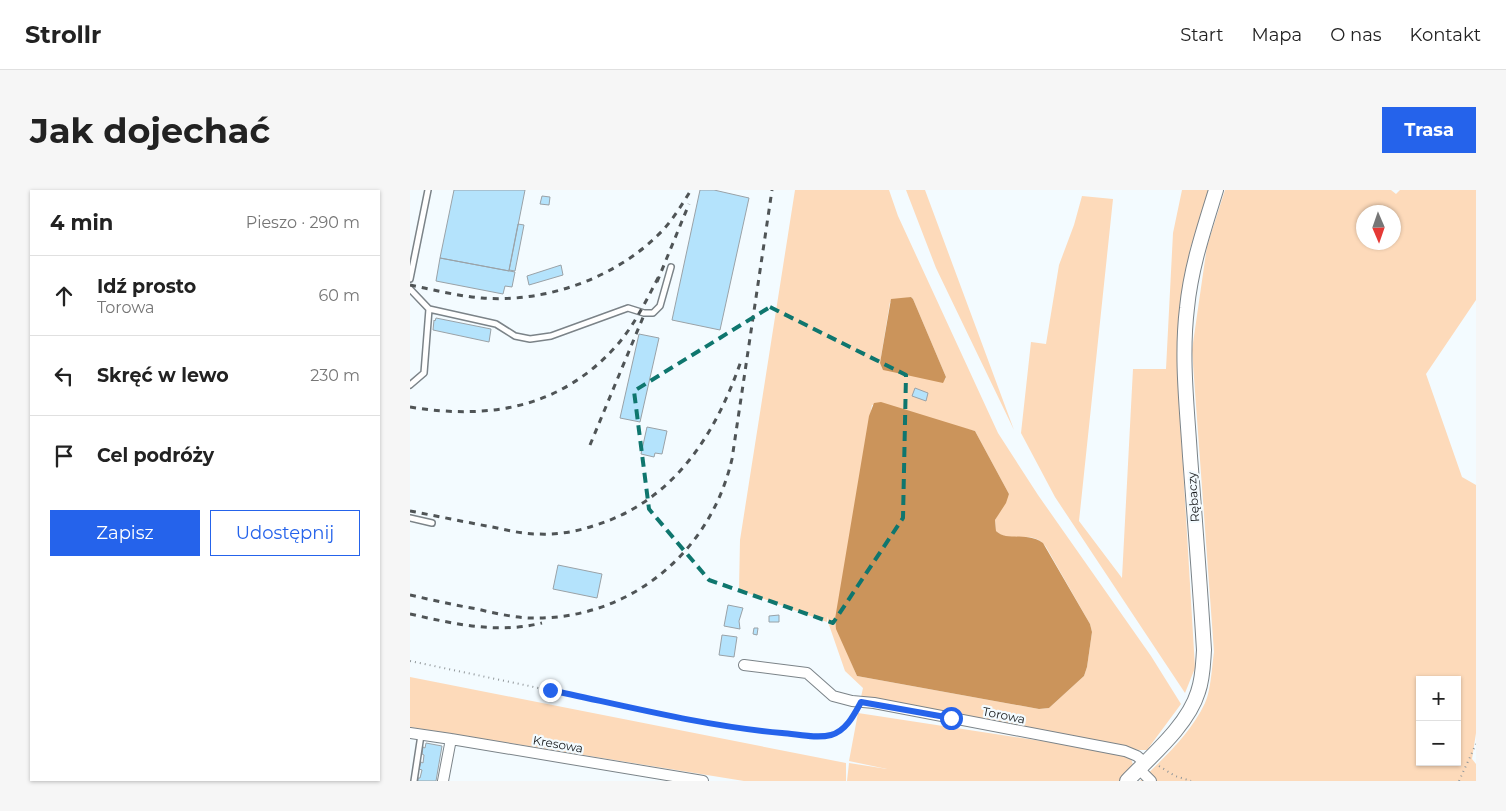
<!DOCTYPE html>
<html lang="pl">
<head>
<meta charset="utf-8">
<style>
	body { margin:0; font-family:Montserrat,sans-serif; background:#f6f6f6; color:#222 }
	.controls { position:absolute; right:15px; bottom:15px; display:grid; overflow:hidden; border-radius:0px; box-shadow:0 1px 4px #0004 }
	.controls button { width:45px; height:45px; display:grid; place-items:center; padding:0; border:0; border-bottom:1px solid #e0e0e0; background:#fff; color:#222; font:25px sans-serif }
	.compass { position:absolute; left:946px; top:15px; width:45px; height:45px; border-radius:50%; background:#fff; box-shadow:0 1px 4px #0004; rotate:178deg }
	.stop { position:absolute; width:15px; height:15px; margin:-11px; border:4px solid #2563eb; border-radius:50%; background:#fff }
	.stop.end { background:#2563eb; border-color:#fff; box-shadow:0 1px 5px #0008 }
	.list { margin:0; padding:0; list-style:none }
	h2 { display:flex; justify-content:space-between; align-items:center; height:65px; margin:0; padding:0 20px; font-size:21px }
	h2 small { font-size:16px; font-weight:400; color:#767676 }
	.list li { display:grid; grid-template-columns:32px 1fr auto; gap:15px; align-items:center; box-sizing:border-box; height:80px; padding:0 20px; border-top:1px solid #e0e0e0 }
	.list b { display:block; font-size:19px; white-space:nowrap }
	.list p { margin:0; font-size:16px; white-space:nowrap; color:#767676 }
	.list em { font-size:16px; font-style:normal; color:#767676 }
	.actions { display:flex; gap:10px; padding:15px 20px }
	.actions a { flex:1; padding:11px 0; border:1px solid #2563eb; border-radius:0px; text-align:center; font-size:18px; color:#2563eb }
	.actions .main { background:#2563eb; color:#fff }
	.icon { flex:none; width:28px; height:28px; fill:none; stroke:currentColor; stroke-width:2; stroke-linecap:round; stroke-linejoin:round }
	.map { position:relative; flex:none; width:1066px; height:591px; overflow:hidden; border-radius:0px }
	header { display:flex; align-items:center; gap:30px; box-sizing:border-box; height:70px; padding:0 25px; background:#fff; border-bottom:1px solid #e0e0e0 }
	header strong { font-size:24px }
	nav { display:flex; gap:28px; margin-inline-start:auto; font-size:18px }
	.intro { display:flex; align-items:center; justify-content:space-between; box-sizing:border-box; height:120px; padding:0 30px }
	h1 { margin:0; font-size:35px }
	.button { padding:12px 22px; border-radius:0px; background:#2563eb; color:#fff; font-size:18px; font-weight:700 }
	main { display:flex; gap:30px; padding:0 30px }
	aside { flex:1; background:#fff; border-radius:0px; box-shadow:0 1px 4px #0004 }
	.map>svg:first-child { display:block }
</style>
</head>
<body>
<header>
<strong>Strollr</strong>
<nav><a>Start</a><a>Mapa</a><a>O nas</a><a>Kontakt</a></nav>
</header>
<div class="intro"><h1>Jak dojechać</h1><a class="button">Trasa</a></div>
<main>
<aside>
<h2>4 min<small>Pieszo · 290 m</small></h2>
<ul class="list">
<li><svg class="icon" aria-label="ahead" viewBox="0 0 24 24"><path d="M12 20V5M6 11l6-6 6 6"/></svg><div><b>Idź prosto</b><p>Torowa</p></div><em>60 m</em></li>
<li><svg class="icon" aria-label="left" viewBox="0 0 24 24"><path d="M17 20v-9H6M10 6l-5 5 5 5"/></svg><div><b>Skręć w lewo</b></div><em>230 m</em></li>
<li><svg class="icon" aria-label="arrive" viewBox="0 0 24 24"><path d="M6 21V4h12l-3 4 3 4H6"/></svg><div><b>Cel podróży</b></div></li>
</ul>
<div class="actions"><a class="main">Zapisz</a><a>Udostępnij</a></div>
</aside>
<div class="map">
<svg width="1066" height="591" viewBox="0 0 1066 591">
	<rect width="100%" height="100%" fill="#f3fbff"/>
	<path fill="#fddaba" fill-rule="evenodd" d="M385,0H479L488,26L588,243L628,305L741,466L771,514L737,560H729L451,507L453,498L435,481L418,432V426L417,432L329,400L330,350ZM501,107L503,109L536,187L535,190L470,173L480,112ZM462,215L565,241L599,304L585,330L586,341C600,355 623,338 636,357L680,434L682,442L677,477L674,486L639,518L629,519L447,486L425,434Z
		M496,0H515L604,240L526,78Z
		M772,0H799L780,59L767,176L785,478L775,503L645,307L611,243L621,152L636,154L649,75L664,35L672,6L703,9L669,331L712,388L723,179H756L763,43Z
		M815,0H981L986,4L990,0H1066V110L1016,184L1052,287L1066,295V543L1062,569L1066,574V591H730C754,568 781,543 795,513C801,501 802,475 804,462L782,160L797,56ZM954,22H984V52H954ZM1010,490H1047V572H1010Z
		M0,487L436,573V591H334L0,537Z
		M448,523L625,550L680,557L715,565L721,568L723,575L709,591H437L439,573L477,579L439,571Z"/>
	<path fill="#cb945b" d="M501,107L503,109L536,187L533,193L478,181L473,180L470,173L481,109Z
		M471,212L565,241L599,304L596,313L585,330L586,341C597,352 616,341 633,353L680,434L682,442L677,477L674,486L639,518L629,519L447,486L426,439L425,429L459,226L464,213Z"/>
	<path fill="#b4e3fc" stroke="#9aa2a7" d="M44,0H115L99,81L30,68Z
		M290,0H304L339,8L310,140L262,130Z
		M132,6L140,7L139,15L130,14Z
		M108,34L114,35L105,81L99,80Z
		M30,68L105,82L102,97L95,96L93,104L26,91Z
		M151,75L153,85L119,95L117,86Z
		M26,128L81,139L79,152L23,140L24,130L25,131Z
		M229,144L249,148L230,232L210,228Z
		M505,198L518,203L516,211L502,206Z
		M237,237L257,241L252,264L245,263L244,267L231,264Z
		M148,375L192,384L187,408L143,399Z
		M318,415L333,418L329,431L330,439L314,436Z
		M369,425V432H359V426Z
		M344,438H348L347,445L343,444Z
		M312,445L327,447L324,467L309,465Z
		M16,553L32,556L26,591H8V588H10L12,580L9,579L11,572L13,573L14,565L12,564L13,557L15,558Z"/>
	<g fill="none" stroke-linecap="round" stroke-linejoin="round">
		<g stroke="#7b8388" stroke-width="8">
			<path id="service" d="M0,89L18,0
				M0,99L19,119L14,183L0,195
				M19,119L86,134L105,146L120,149L141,146L218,118L234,123H243L250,116L261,77
				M0,328L22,333
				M4,591L11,545"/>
		</g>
		<g stroke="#7b8388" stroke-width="12">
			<path id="minor" d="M334,475L397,483L423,506L442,511L464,513L715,561L727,566L735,573
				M0,543L41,549L293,591
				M729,579L741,591
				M33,591L41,549"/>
		</g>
		<g stroke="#7b8388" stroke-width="16">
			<path id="tertiary" d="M717,591C741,566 778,535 788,502C793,488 793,474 794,460C790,395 785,331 780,266C777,217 771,167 777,118C781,77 794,39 806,0"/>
		</g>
		<path stroke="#909699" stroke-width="2" stroke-dasharray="1 4" stroke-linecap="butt" d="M0,471L305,535L330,539L412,546C428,544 439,535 446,521
			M749,576L765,586L781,591
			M1049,591L1066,554"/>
		<use href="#service" stroke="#fff" stroke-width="5"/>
		<use href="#minor" stroke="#fff" stroke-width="10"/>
		<use href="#tertiary" stroke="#fff" stroke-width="14"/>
		<path stroke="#4f5456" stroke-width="3" stroke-dasharray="6 6" stroke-linecap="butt" d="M247,92L279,14
			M0,95C24,100 48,106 72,108C134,113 203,89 247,46C261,33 271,16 281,0
			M0,217C80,230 152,218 208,154C225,134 237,109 249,86
			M180,255L234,125
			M0,321C27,326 55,332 82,337C97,340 112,344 127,344C146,345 165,342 183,336C263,312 305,246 331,171
			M0,405C22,410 44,415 67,419C84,423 101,427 119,428C218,431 300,364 322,269L362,0
			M0,424C45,434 87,444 132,433"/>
	</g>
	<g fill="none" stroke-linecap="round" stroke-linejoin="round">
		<path stroke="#2563eb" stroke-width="6" d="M140,500C216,516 293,536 372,543C387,544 406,549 421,545C436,541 444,525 451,512L541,528"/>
	</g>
	<path fill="none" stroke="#0f766e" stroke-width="4" stroke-dasharray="10 6" stroke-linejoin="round" d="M360,117L496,185L493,328L423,433L299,390L239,319L224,201Z"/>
	<g text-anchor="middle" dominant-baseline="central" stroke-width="4.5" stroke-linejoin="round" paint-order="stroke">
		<g font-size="12" fill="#16191b" stroke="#f3fbff">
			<text transform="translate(783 307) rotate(-94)">Rębaczy</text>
			<text transform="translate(594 525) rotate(11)">Torowa</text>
			<text transform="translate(148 554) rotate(10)">Kresowa</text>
		</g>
	</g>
</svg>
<div class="controls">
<button>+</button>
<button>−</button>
</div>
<svg class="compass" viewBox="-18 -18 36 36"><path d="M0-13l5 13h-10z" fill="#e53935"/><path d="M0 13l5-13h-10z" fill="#767676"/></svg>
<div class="stop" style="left:541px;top:528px"></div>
<div class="stop end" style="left:140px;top:500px"></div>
</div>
</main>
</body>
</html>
